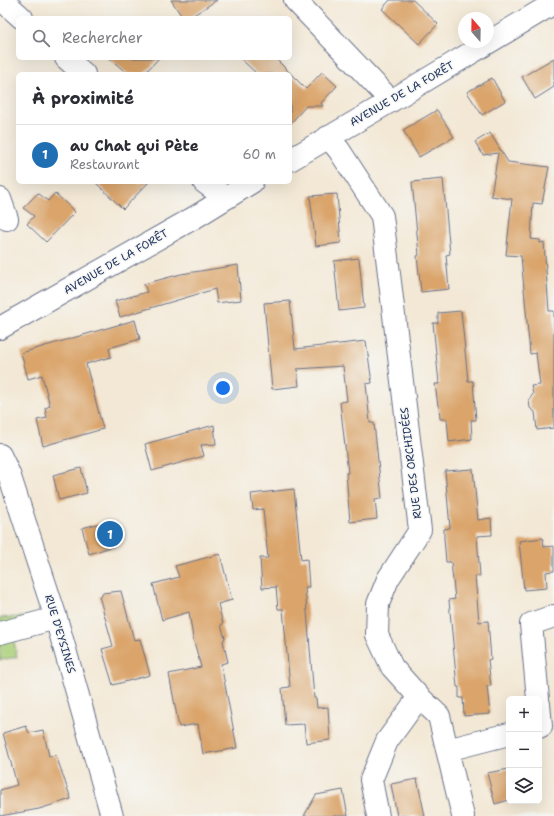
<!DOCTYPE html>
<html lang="fr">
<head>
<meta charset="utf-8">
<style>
	body { margin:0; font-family:"Shantell Sans",sans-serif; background:#f7f7f7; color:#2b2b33 }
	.controls { position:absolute; right:12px; bottom:12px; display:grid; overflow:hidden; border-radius:6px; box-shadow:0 4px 16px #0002 }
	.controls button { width:36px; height:36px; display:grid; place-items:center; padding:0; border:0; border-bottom:1px solid #e1e1e2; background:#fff; color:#2b2b33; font:20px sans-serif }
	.compass { position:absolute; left:458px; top:12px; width:36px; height:36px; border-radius:50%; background:#fff; box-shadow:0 4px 16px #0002; rotate:340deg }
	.you { position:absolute; left:223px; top:388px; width:14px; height:14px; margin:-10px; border:3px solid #fff; border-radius:50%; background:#1a73e8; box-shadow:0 0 0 6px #1a73e833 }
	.badge { display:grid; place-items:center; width:26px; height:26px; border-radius:50%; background:#1f6fb2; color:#fff; font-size:13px; font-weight:700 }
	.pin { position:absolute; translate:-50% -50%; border:2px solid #fff; box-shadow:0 1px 4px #0006 }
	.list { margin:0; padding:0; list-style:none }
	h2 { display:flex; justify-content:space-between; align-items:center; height:52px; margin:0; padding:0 16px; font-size:17px }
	h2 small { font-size:13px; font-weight:400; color:#7c7c81 }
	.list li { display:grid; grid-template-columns:26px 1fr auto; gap:12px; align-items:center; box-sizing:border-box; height:60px; padding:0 16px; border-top:1px solid #e1e1e2 }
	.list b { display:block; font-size:15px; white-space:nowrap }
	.list p { margin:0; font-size:13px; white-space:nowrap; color:#7c7c81 }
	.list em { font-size:13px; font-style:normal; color:#7c7c81 }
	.icon { flex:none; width:22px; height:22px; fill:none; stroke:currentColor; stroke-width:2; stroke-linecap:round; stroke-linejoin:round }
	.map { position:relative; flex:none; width:554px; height:816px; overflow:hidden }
	.search { position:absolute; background:#fff; box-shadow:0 4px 16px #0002; left:16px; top:16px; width:276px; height:44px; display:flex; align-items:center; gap:10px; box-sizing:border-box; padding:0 14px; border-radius:6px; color:#7c7c81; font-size:15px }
	.panel { position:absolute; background:#fff; box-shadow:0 4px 16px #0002; left:16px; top:72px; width:276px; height:112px; border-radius:6px }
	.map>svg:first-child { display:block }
</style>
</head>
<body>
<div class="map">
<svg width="554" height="816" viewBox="0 0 554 816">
	<rect width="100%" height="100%" fill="#f6f6f2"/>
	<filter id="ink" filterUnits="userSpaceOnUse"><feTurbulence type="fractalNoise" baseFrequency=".025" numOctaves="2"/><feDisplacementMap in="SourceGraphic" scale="8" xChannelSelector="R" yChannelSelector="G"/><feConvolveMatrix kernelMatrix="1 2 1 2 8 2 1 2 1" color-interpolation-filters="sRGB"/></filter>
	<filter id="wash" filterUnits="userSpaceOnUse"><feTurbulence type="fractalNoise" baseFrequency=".012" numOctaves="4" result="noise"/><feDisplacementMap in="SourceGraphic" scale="16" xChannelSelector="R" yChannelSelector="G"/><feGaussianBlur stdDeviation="0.9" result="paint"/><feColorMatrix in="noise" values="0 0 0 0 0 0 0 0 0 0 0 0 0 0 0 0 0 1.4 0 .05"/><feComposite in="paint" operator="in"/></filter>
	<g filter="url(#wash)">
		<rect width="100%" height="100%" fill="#f3e8d5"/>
		<path fill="#abcf78" stroke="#637f6b" d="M35,616L40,634L14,641L17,657L0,660V618Z"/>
		<g id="blocks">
			<path fill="#daa46b" d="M171,0H217L189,18H185L181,15Z
				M390,0H413L438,24L419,44L382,9Z
				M109,58H159L144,74H128Z
				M240,58H275L306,89L322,72L337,86L321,103L323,106H306L290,124V74H257Z
				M554,58V87L535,99L522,77Z
				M492,78L505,101L482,115L467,92Z
				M437,110L454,137L419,157L403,130Z
				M490,133L508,162L549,167L542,204L533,203L531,239L540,240V243L544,242L549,311H554V428L537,430L535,412L530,408L529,400L533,394L531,386L540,385L536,353L530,354L521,256L506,255L512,199L491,196L498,153L483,155L475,142Z
				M443,179L450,254L446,255L449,289L421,292L417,256L419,255L412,182Z
				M95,182H149L123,209Z
				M38,193L48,201L55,193L75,212L46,242L27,224L34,216L23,208Z
				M337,194L341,243L316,246L310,196Z
				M359,258L364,308L339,311L334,261Z
				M238,265L241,300L217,303L215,289L120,317L115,301L147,292L144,284L181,274Z
				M290,301L295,349L366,341L372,383L366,384L370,423H374L382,498L375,499L377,519L350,522L346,473H348L340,402L347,401L343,366L297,369L299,386L272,389L264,303Z
				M461,311L468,381H473L476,420H471L472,439L449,442L447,419H440L439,406H438L435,384H439L433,323H438V313Z
				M135,320L140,339L109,348L111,357L86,364L103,429L43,446L37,420L47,418L45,408L50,406L42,375L28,379L21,353Z
				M214,425L216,444L201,445L204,456L152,471L145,444Z
				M81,468L87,493L59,500L53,475Z
				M473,469L478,520L491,518L492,535L477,536L480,576H475L479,622L488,621L491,659L488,660L491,686H487L490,714L464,716L463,698H459V687H457L449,600L455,599L451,562H446L444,538V529L450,528L445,471Z
				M294,489L301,560L307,559L309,587H305L314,698H316L317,708L328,707L330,740L306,743L304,724L285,725L282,688L290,687L283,609H278L276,587L262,588L260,558H268L263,509L253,510L251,494Z
				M108,521L114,546L89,554L82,528Z
				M543,538L544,547L554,546V571L546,572L547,588L524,590L519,541Z
				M220,554L232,600L218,604L223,624L221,625L225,638L223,641L228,662L221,664L237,748L203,754L198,724L179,727L169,674L201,667L193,638L189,612L162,620L153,584L179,577L175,566Z
				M121,591L134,640L140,639L150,675L113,685L102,649L113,646L99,596H102V593Z
				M26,726L29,733L43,730L49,756L56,755L71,799L39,809L0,816V790L17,785L3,733Z
				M509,769V800L495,804L487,773Z
				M417,779L425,816H397L391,784Z
				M343,790L348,816H304L316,795Z"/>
		</g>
	</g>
	<g filter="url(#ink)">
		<use href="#blocks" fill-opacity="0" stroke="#677088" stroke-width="1"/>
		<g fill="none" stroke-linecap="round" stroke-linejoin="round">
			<g stroke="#677088" stroke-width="24">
				<path id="minor" d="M2,0L22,18
					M295,0L391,101
					M66,58L84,74
					M328,137L339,150L382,216L420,530L388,579L378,604L377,635L392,667L419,697L387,741L371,780L378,816
					M290,160L391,101L554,3
					M204,182L226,198
					M0,199L7,219
					M0,328L197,216L252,182
					M0,455L9,474L56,618L112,816
					M0,633L56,618
					M419,697L439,716L463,816
					M538,699L531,624L554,616
					M539,704L541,726L539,727
					M447,750L509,734"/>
			</g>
			<use href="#minor" stroke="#fff" stroke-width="22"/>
		</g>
	</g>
	<g text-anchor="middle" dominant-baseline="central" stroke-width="3" stroke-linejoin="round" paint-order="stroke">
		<g font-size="11" fill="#1b2f5e" stroke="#f6f6f2">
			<text transform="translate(402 94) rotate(-30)">AVENUE DE LA FORÊT</text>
			<text transform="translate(116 262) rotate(-30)">AVENUE DE LA FORÊT</text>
			<text transform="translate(411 463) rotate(-97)">RUE DES ORCHIDÉES</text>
			<text transform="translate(60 634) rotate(73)">RUE D'EYSINES</text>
		</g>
	</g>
</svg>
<div class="controls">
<button>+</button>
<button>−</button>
<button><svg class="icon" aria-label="layers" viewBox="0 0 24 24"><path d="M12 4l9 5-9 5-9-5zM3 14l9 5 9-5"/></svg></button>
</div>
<svg class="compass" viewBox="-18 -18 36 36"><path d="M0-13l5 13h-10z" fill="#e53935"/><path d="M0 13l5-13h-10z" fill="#7c7c81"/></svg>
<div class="you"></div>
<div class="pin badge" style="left:110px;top:534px">1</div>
<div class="search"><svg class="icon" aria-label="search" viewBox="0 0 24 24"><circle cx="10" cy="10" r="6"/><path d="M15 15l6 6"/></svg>Rechercher</div>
<section class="panel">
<h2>À proximité<small></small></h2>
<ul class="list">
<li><span class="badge">1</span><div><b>au Chat qui Pète</b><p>Restaurant</p></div><em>60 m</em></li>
</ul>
</section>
</div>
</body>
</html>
